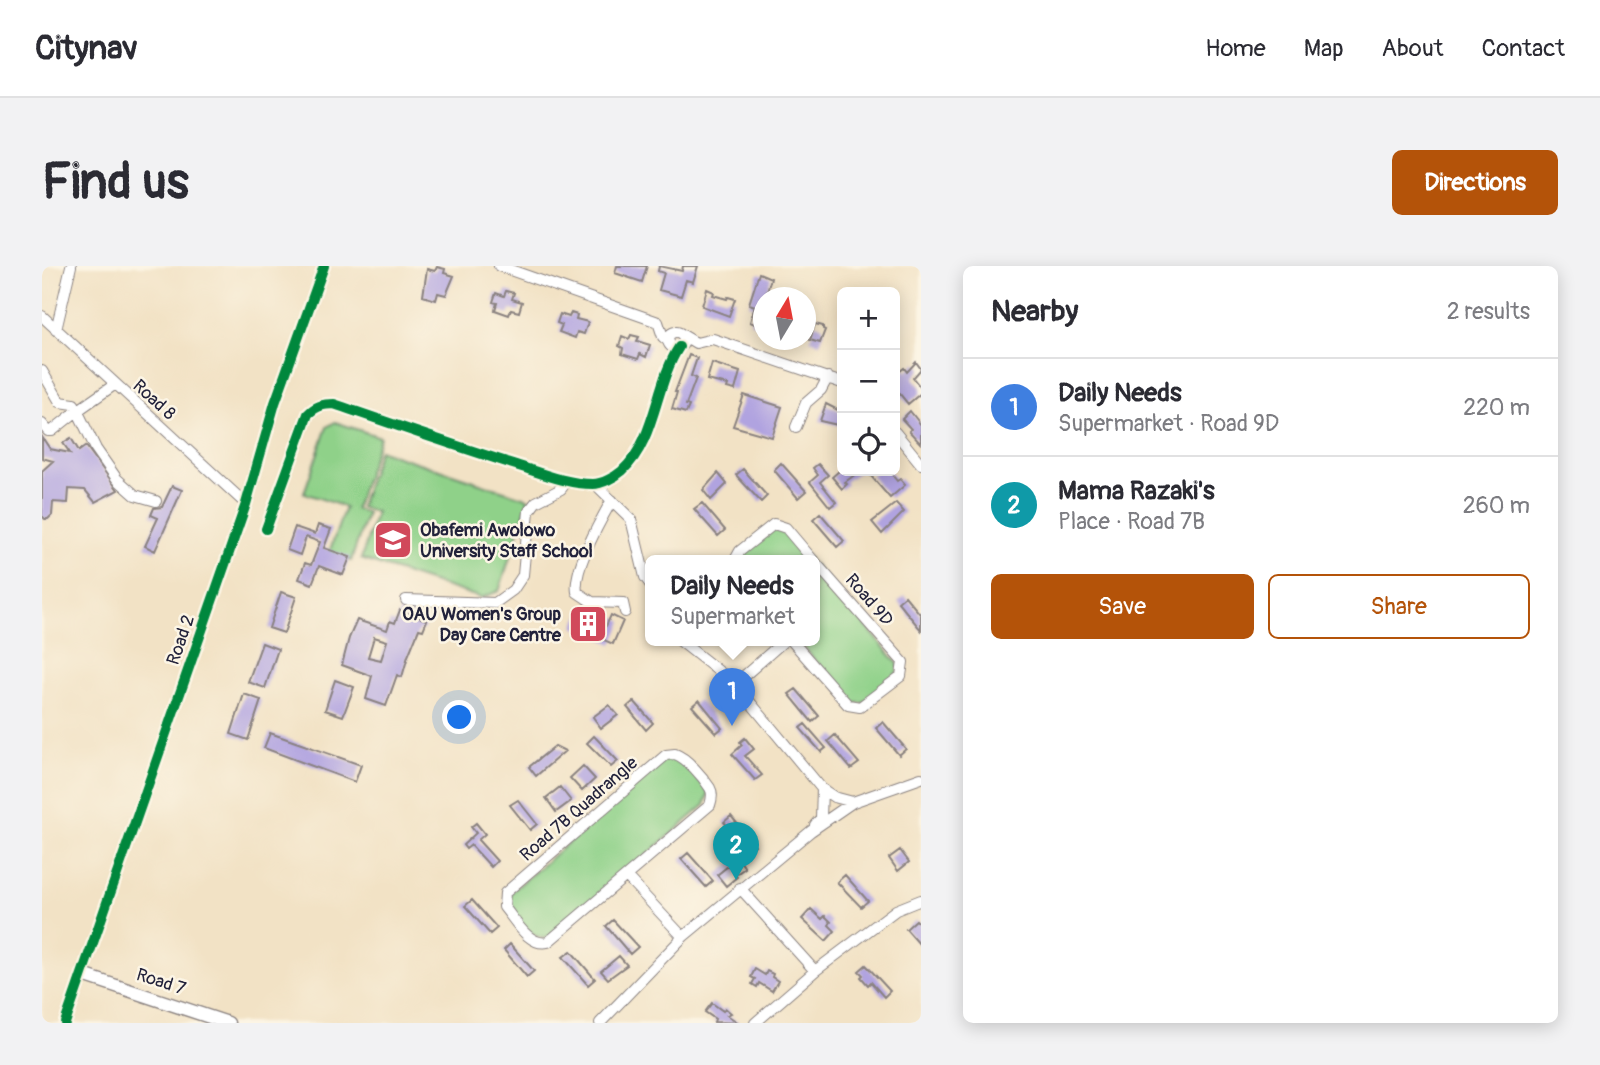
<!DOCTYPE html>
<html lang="en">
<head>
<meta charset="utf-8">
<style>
	body { margin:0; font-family:Pangolin,sans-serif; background:#f2f2f3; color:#2b2b33 }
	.controls { position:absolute; right:21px; top:21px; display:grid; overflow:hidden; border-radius:10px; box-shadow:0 4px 18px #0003 }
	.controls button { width:63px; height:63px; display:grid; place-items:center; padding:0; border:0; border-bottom:2px solid #e1e1e2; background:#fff; color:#2b2b33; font:35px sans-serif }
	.compass { position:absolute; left:711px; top:21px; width:63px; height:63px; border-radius:50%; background:#fff; box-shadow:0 4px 18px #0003; rotate:10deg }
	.you { position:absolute; left:418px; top:452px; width:24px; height:24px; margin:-18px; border:5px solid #fff; border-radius:50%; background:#1a73e8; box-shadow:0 0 0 10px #1a73e833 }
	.badge { display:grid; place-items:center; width:46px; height:46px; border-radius:50%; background:#b45309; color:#fff; font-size:23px; font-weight:700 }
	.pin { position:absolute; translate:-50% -58px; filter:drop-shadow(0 2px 4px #0008) }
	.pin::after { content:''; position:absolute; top:37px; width:24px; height:21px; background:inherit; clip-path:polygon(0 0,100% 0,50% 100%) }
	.popup { position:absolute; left:603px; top:289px; width:175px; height:91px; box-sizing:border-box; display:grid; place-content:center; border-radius:10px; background:#fff; filter:drop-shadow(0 2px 5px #0005); font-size:23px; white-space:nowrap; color:#7c7c81 }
	.popup b { font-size:26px; color:#2b2b33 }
	.popup::after { content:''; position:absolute; left:50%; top:100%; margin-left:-14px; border:14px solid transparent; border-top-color:#fff }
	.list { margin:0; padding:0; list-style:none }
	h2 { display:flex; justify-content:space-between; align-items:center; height:91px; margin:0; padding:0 28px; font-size:30px }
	h2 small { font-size:23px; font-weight:400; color:#7c7c81 }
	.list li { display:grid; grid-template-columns:46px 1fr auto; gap:21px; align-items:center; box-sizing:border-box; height:98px; padding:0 28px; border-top:2px solid #e1e1e2 }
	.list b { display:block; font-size:26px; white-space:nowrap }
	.list p { margin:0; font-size:23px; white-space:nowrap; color:#7c7c81 }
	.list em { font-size:23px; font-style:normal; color:#7c7c81 }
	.actions { display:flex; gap:14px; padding:21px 28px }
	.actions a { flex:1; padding:16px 0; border:2px solid #b45309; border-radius:10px; text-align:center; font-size:24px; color:#b45309 }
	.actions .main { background:#b45309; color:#fff }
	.icon { flex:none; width:38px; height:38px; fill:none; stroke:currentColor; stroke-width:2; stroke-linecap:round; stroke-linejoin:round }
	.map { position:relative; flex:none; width:879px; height:757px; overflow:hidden; border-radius:10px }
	header { display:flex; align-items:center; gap:42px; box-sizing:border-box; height:98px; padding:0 35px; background:#fff; border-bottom:2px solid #e1e1e2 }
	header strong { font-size:33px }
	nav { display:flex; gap:38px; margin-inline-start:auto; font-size:24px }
	.intro { display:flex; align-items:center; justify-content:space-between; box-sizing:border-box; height:168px; padding:0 42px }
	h1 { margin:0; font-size:49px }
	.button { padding:18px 32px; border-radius:10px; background:#b45309; color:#fff; font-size:24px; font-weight:700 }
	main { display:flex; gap:42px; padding:0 42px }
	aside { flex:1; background:#fff; border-radius:10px; box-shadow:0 4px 18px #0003 }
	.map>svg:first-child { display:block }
</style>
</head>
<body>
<header>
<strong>Citynav</strong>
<nav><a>Home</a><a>Map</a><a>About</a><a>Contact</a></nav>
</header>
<div class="intro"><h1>Find us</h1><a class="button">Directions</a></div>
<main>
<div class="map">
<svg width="879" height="757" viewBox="0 0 879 757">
	<rect width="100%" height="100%" fill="#fcf5e5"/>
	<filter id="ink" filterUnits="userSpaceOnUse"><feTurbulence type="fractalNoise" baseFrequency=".0143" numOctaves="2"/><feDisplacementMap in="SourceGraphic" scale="14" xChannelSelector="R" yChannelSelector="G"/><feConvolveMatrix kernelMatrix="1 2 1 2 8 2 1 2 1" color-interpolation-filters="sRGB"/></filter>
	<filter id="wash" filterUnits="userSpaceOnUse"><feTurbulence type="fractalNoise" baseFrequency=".00686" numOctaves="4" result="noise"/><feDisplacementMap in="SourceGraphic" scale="28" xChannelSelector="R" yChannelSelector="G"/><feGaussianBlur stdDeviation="1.57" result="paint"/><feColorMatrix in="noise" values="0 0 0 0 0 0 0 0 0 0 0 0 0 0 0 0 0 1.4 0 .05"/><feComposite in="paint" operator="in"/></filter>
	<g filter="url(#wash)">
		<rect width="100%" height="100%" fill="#f2e2c5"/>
		<path fill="#8fd189" stroke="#587a62" stroke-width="2" d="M293,156L338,171L313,243L325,247L309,295L287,287L303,241L262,227L285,161Z
			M337,184L487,233L457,325L439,332L319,293L334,246L318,241Z
			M733,262H739L768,294H697L699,288Z
			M772,298L857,399L853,412L821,437H808L756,374H772Z
			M625,491L639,493L667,526L663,539L509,671C490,677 476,654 466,639L467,628Z"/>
		<g id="blocks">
			<path fill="#b0a3e0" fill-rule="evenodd" d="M575,0H605L600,16L573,7Z
				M617,0L640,5L641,0H656L651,16L644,14L639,30L617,24L622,7L616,5Z
				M395,1L403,3L402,7L412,10L404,29L396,27L394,34L381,30L385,3L393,5Z
				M717,7L729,12L715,59L708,56L713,40L707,38Z
				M665,23L672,26L671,29L685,33L686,31L693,33L687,50L660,40Z
				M464,25L472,27L470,33L480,36L477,46L469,44L467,49L453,44L455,37L451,36L454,27L462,30Z
				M529,47L535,49L534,53L546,56L542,68L535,66L533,72L517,66L520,59L515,57L518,48L527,51Z
				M773,58L781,60V63L783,64L778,77L768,74Z
				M589,69L597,71L595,75L608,79L604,91L598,88L596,93L580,88L581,82L577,80L580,70L587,73Z
				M647,89L655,92L649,110L654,112L644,139L647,140L644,147L630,143L635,126H633Z
				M874,96L879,103L871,112L879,122V127L866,138L853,122V109L862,102L865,106Z
				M670,97L698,106L693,124L685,122L686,119L665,114Z
				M702,129L740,141L730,171L691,160Z
				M784,138L800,146V160L778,155Z
				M868,145L879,159V178L867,165L869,163L860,153Z
				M0,171L8,183L28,187L21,177L29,172L37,185L44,180L76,224L53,236L43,224L27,223L26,237L11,236L10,249L6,253H3L0,250V205L11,195L0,192Z
				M739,197L764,225L756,232L732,204Z
				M776,198L786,209L778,216L794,236L788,241L768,216L776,209L771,202Z
				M701,203L725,230L719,236L694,209Z
				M797,205H818L803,216L805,218L800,223L790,211Z
				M834,205H847L855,215L858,213L863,219L848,232L829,210Z
				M676,207L685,218L669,234L661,224Z
				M130,220L140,224L113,285L103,280L116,252L109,249L112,242L120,241Z
				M660,237L683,264L676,270L652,243Z
				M854,237L862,246L840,268L830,256Z
				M778,247L802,275L795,281L771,253Z
				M276,259L289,263L282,282L308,291L301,309L277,300L270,318L257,313L263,297L269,299L278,276L264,271L258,289L245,284L253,261L273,268Z
				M239,326L254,331L242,367L227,362Z
				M863,330L879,349V364L856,336Z
				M542,339L557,344L552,355L564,360L569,349L581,355L571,378L532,361Z
				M358,344L385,354L381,364L377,363L366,390L360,411L355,409L344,440L324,433L330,410L300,399L307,372L315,354L345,364L348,355L353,357ZM332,371L345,375L339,394L326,391Z
				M220,377L236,383L223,422L206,416Z
				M293,414L312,421L301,450L283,444Z
				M754,423L777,450L770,456L747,428Z
				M202,428L219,434L206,474L189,468Z
				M657,434L680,462L674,467L650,440Z
				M592,435L611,457L604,464L585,441Z
				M567,439L576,449L559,462L551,451Z
				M841,456L864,483L857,489L834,462Z
				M763,458L784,482L779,486L758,462Z
				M228,467L319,499L313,516L222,482Z
				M793,469L817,497L809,503L786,475Z
				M552,470L576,495L569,501L545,477Z
				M703,472L712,483L703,490L720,509L713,514L690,488L700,479L698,476Z
				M513,480L523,485L494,510L487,501Z
				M541,500L553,513L540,525L528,512Z
				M518,521L529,535L514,546L504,532Z
				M476,534L495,558L488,564L468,539Z
				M689,550L713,579L707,584L682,556Z
				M434,557L443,568L436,574L455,595L449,601L429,579L424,583L421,579L434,567L429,561Z
				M858,584L867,596L856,605L847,592Z
				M646,587L671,615L664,621L639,593Z
				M696,592L703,602L693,609L695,611L684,620L675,609Z
				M803,609L826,635L819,641L795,616Z
				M430,634L455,662L448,668L423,640Z
				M769,643L780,653L783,650L789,656L787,659L793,665L784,675L760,653Z
				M571,654L596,681L588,688L564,660Z
				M874,654L879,659V680L864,663Z
				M468,678L492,705L485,711L462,684Z
				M529,685L553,713L546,719L521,691Z
				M577,690L585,699L566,713L559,705Z
				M824,699L848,725L842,731L829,716L826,719L819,711L821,709L817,705Z
				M713,703L723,709L725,705L731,708L730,711L736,715L730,725L717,717L715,721L710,718L713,713L709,711Z
				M670,737L681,745L683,742L689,747L685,749L697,757L672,756L673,753L663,746Z"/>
		</g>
	</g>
	<g filter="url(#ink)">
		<use href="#blocks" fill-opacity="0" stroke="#8a8280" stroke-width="2"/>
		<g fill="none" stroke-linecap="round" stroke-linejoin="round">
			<g stroke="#8a8280" stroke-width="12">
				<path id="minor" d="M457,0L616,56
					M0,50L204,238
					M616,56L621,71L627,76
					M14,64L29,0
					M626 74a8 8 0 1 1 16 0a8 8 0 1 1-16 0Z
					M639,68L654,77L671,73L800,117
					M0,105L18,136L32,138L54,183L75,213L93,229L114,235
					M0,158L6,165H10L35,145L72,119
					M754,161L764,137L779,124L786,111
					M853,166L879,198
					M554,219L589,253L603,311L608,318
					M570,234C558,255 531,303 535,326L550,336L581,337L583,346
					M224,263L266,148C274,140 281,138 292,138C353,159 413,180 474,199C499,207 525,218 551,218C560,218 573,211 580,205C614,174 613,118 637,81
					M693,294L698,285L732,258L744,262L771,294
					M364,334L453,337L471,324L481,309L487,245L494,236L519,223L525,215
					M637,374L693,418L780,523L792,531L811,536
					M749,374L806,439L818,441L859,410L861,396L772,295
					M693,418L743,374
					M633,488C645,492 661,511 668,522C671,527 670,533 668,539L506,676C487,681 473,654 462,641L463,627L624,489Z
					M773,559L779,552L780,523
					M585,611L641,671
					M698,622L773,705
					M23,757L204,238L233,137L282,0
					M558,757L641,671L769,565L811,536L879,512
					M713,757L773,705L854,644L879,634"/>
			</g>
			<g stroke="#8a8280" stroke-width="15">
				<path id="tertiary" d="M41,709L186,757"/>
			</g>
			<use href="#minor" stroke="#fff" stroke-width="10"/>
			<use href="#tertiary" stroke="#fff" stroke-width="12"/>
			<g stroke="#fcf5e5" stroke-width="15">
				<path id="cycleway" d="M224,263L266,148C274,140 281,138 292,138C353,159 413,180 474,199C499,207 525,218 551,218C560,218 573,211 580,205C614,174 613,118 637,81
					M23,757L204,238L233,137L282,0"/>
			</g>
			<use href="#cycleway" stroke="#00873e" stroke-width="10"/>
		</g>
	</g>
	<defs>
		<g id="school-square" transform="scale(2.0125)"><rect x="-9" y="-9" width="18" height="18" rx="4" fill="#d1495b" stroke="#fcf5e5"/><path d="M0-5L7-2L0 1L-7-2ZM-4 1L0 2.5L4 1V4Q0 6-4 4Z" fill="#fff"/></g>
		<g id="building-square" transform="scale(2.0125)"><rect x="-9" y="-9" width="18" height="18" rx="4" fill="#d1495b" stroke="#fcf5e5"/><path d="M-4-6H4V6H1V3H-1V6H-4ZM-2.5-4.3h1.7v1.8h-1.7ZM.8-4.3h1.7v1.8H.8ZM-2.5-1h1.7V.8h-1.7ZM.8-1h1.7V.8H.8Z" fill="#fff"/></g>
	</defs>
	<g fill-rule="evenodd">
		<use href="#school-square" x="351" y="274"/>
		<use href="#building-square" x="546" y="358"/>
	</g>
	<g text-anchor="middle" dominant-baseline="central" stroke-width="5" stroke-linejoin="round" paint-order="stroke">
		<g font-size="18" fill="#22223b" stroke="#fcf5e5">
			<text transform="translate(112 134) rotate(42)">Road 8</text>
			<text transform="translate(827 334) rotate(49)">Road 9D</text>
			<text transform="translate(139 374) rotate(-71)">Road 2</text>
			<text transform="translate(537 543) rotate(-41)">Road 7B Quadrangle</text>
			<text transform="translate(119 716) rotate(18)">Road 7</text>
		</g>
		<g font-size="18" font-weight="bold" fill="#22223b" stroke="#fcf5e5" text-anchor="start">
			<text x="378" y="264">Obafemi Awolowo<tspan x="378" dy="21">University Staff School</tspan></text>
			<text x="519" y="348" text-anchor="end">OAU Women's Group<tspan x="519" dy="21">Day Care Centre</tspan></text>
		</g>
	</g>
</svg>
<div class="controls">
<button>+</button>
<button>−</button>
<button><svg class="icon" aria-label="locate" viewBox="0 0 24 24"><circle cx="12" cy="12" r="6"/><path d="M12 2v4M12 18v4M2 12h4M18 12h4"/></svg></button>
</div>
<svg class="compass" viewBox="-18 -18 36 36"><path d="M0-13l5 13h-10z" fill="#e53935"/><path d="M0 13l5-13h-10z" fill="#7c7c81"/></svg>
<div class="you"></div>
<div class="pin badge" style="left:690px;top:460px;background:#3f7fe0">1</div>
<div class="popup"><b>Daily Needs</b>Supermarket</div>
<div class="pin badge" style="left:694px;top:614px;background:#0f9aa8">2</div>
</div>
<aside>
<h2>Nearby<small>2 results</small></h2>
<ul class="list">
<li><span class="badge" style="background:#3f7fe0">1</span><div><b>Daily Needs</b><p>Supermarket · Road 9D</p></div><em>220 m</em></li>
<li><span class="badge" style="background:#0f9aa8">2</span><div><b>Mama Razaki's</b><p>Place · Road 7B</p></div><em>260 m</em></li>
</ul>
<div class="actions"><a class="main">Save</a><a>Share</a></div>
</aside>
</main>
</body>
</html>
